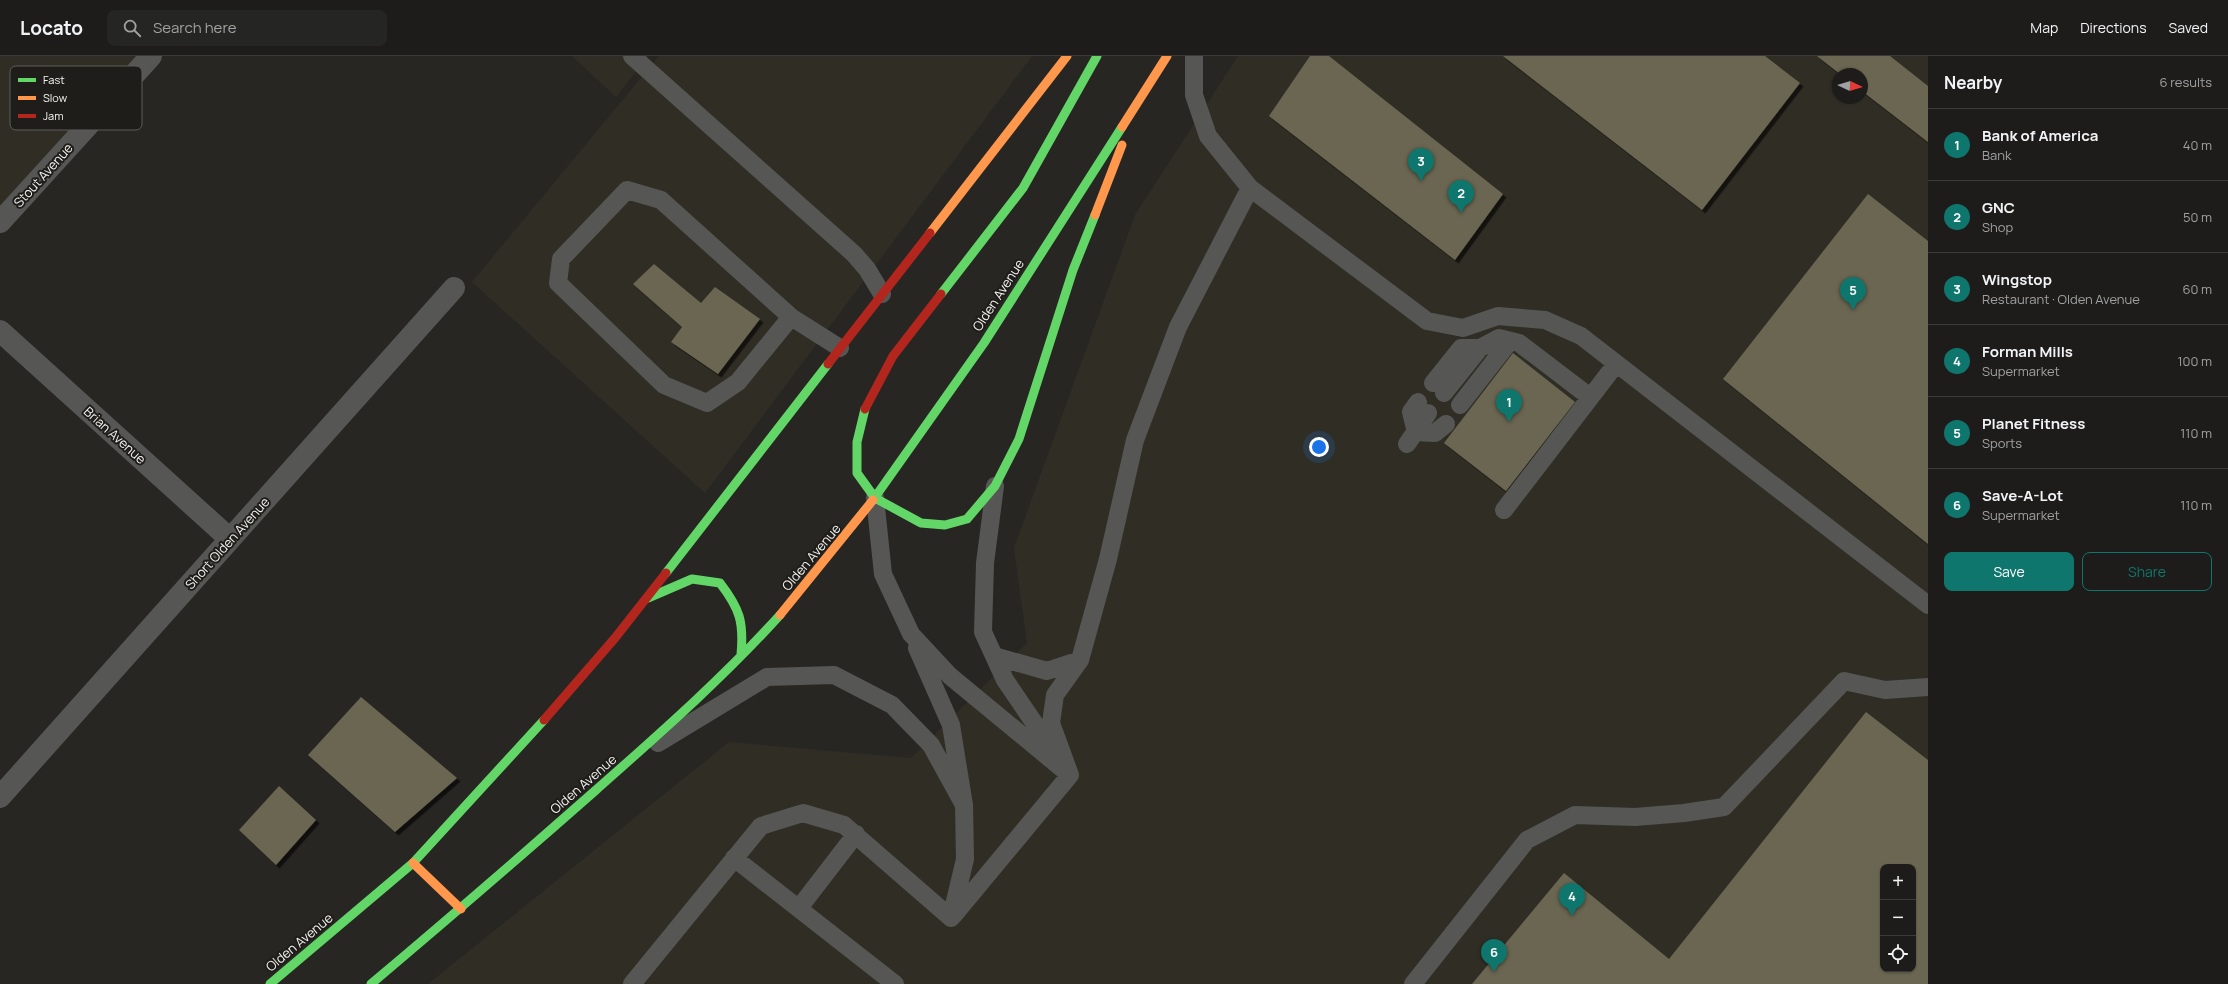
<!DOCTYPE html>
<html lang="en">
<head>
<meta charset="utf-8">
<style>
	body { margin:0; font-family:Manrope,sans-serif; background:#252523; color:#f1f3f6 }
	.controls { position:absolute; right:12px; bottom:12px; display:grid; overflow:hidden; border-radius:8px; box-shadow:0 1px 3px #0004 }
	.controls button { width:36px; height:36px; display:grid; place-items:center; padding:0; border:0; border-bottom:1px solid #3b3a39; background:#1d1c1a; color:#f1f3f6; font:20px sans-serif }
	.compass { position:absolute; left:1832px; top:12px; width:36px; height:36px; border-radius:50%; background:#1d1c1a; box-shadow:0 1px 3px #0004; rotate:94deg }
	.you { position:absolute; left:1319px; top:391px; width:14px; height:14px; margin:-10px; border:3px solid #fff; border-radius:50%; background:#1a73e8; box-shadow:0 0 0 6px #1a73e833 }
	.badge { display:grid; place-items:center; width:26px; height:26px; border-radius:50%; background:#0f766e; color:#fff; font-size:13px; font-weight:700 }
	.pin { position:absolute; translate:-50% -33px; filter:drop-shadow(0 1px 2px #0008) }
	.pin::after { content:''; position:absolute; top:21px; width:14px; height:12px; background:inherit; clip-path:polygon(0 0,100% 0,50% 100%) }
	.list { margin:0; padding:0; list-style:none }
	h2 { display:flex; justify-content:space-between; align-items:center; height:52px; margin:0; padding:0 16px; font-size:17px }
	h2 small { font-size:13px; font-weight:400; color:#a0a1a2 }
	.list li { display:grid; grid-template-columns:26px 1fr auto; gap:12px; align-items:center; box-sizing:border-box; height:72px; padding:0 16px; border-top:1px solid #3b3a39 }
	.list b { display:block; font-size:15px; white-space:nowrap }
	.list p { margin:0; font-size:13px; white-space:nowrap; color:#a0a1a2 }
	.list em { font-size:13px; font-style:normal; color:#a0a1a2 }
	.actions { display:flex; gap:8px; padding:12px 16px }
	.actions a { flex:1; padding:9px 0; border:1px solid #0f766e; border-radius:8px; text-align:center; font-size:14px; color:#0f766e }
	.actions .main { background:#0f766e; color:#fff }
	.icon { flex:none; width:22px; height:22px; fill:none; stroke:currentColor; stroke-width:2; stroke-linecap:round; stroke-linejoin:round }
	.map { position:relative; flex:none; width:1928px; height:928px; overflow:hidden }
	header { display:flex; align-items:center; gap:24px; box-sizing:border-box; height:56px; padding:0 20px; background:#1d1c1a; border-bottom:1px solid #3b3a39 }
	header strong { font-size:19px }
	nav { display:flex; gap:22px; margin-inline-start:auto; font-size:14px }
	.search { width:280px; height:36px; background:#252523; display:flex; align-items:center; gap:10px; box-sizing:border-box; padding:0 14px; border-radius:8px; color:#a0a1a2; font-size:15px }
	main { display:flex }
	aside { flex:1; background:#1d1c1a }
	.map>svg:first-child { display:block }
</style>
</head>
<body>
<header>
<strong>Locato</strong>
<div class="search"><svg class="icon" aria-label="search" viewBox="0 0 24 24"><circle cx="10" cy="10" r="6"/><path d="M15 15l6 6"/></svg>Search here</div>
<nav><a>Map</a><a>Directions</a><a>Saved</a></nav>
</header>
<main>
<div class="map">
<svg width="1928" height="928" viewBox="0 0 1928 928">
	<defs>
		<filter id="shadow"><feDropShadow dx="3.5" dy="3.5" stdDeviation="0" flood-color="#0009"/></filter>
	</defs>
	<rect width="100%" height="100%" fill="#272623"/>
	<path fill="#302e24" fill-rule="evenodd" d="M0,0H144L0,178Z
		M572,0H648L616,41Z
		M659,0H1032L705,437L472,226Z
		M1238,0H1928V928H428L729,686L911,702L1027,587L1014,492L1135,159ZM1838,18H1862V42H1838ZM1883,811H1913V913H1883Z"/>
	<path fill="#6a6651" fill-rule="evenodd" filter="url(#shadow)" d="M1310,0H1329L1503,138L1455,204L1269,60Z
		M1503,0H1765L1800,27L1702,154Z
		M1817,0H1890L1928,30V86L1862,35V18H1840Z
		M1868,138L1928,185V488L1723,323Z
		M654,208L701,247L715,231L760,263L718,318L671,286L682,271L633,228Z
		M1513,297L1575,346L1506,435L1444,387Z
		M361,641L457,722L395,776L308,699Z
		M1866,656L1928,704V928H1472L1564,817L1669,903ZM1883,811H1913V913H1883Z
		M279,730L316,764L276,809L239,774Z"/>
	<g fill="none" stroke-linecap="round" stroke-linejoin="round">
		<path stroke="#565654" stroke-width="18" d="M632,0L854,198L867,213L882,238
			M1194,0V39L1208,80L1250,132
			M791,261L738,326L707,347L664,329L558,227L561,203L627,134L661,144L791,261L840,292
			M1433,327L1461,292H1480
			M1444,337L1480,292L1499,282L1519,287L1590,341
			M1460,349L1510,285
			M1416,376L1435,377L1446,368
			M1416,376L1411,356L1418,346
			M1407,388L1428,357
			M995,430L985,507L983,576L1005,624L1054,696
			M875,442L883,518L911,578L950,620L1070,719
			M1504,454L1616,308
			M917,592L951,669L964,749L965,803L951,862
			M994,600L1047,615L1080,604
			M658,687L767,621L834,619L892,649L931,689L964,749
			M1070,719L1051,667L1055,639L1080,604L1108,503L1135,384L1178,271L1250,132L1427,265L1463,272L1498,260L1545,264L1581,280L1928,549
			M734,802L895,928
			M799,852L856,778
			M953,860L1070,719
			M632,928L761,770L803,757L844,769L951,862
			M1413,928L1527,784L1575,759L1635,761L1684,757L1724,751L1844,625L1885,634L1928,631"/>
		<path stroke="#565654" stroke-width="22" d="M0,166L151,0
			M0,275L230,483
			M0,741L454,232"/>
		<path stroke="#63d668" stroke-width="9" d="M941,238L1023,132L1097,0
			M865,353L857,386V417L875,442L921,467L945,469L967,463L995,430L1019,383L1073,214L1095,159
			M873,444L984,287L1122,71
			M666,517L828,308
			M648,542L692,523L720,527C740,553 744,566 741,599
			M270,928L413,807L544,664
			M371,928C447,864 521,800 596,734C659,678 723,622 780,559"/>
		<path stroke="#ff974d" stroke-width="9" d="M1122,71L1167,0
			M1095,159L1122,89
			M930,177L1067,0
			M780,559L873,444
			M413,807L461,853"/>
		<path stroke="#b3261e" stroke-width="9" d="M828,308L930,177
			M865,353L893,300L941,238
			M544,664L615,582L666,517"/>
	</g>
	<g text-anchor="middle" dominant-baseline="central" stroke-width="4" stroke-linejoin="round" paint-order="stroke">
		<g font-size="13" fill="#f3f3f0" stroke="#1e1d19">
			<text transform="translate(43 119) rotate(-48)">Stout Avenue</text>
			<text transform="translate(998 239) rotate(-57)">Olden Avenue</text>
			<text transform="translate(115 379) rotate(42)">Brian Avenue</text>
			<text transform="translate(227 487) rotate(-48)">Short Olden Avenue</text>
			<text transform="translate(811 501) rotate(-50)">Olden Avenue</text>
			<text transform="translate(583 728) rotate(-41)">Olden Avenue</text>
			<text transform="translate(299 886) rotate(-40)">Olden Avenue</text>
		</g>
	</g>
	<rect x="10" y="10" width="132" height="64" rx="6" fill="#1e1d19" stroke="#5e5d5a" stroke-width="1"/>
	<rect x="18" y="22" width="18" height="4" fill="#63d668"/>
	<rect x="18" y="40" width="18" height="4" fill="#ff974d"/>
	<rect x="18" y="58" width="18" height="4" fill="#b3261e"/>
	<g font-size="11" fill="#f3f3f0">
		<text x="43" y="28">Fast</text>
		<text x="43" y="46">Slow</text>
		<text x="43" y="64">Jam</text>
	</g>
</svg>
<div class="controls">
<button>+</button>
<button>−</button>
<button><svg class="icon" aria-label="locate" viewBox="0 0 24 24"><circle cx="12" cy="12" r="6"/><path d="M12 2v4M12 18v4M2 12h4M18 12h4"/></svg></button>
</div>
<svg class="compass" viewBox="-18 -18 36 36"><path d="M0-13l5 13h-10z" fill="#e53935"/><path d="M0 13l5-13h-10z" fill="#a0a1a2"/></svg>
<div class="you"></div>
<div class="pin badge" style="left:1509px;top:366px">1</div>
<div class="pin badge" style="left:1461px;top:157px">2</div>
<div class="pin badge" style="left:1421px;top:125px">3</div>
<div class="pin badge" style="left:1572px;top:860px">4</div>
<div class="pin badge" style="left:1853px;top:254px">5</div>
<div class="pin badge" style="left:1494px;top:916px">6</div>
</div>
<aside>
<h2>Nearby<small>6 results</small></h2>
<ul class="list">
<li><span class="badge">1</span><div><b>Bank of America</b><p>Bank</p></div><em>40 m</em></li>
<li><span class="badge">2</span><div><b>GNC</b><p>Shop</p></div><em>50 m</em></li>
<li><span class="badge">3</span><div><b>Wingstop</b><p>Restaurant · Olden Avenue</p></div><em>60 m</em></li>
<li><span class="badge">4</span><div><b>Forman Mills</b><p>Supermarket</p></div><em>100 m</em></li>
<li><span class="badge">5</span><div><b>Planet Fitness</b><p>Sports</p></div><em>110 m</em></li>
<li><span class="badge">6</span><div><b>Save-A-Lot</b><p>Supermarket</p></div><em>110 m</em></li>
</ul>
<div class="actions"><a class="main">Save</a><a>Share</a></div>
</aside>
</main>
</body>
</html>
